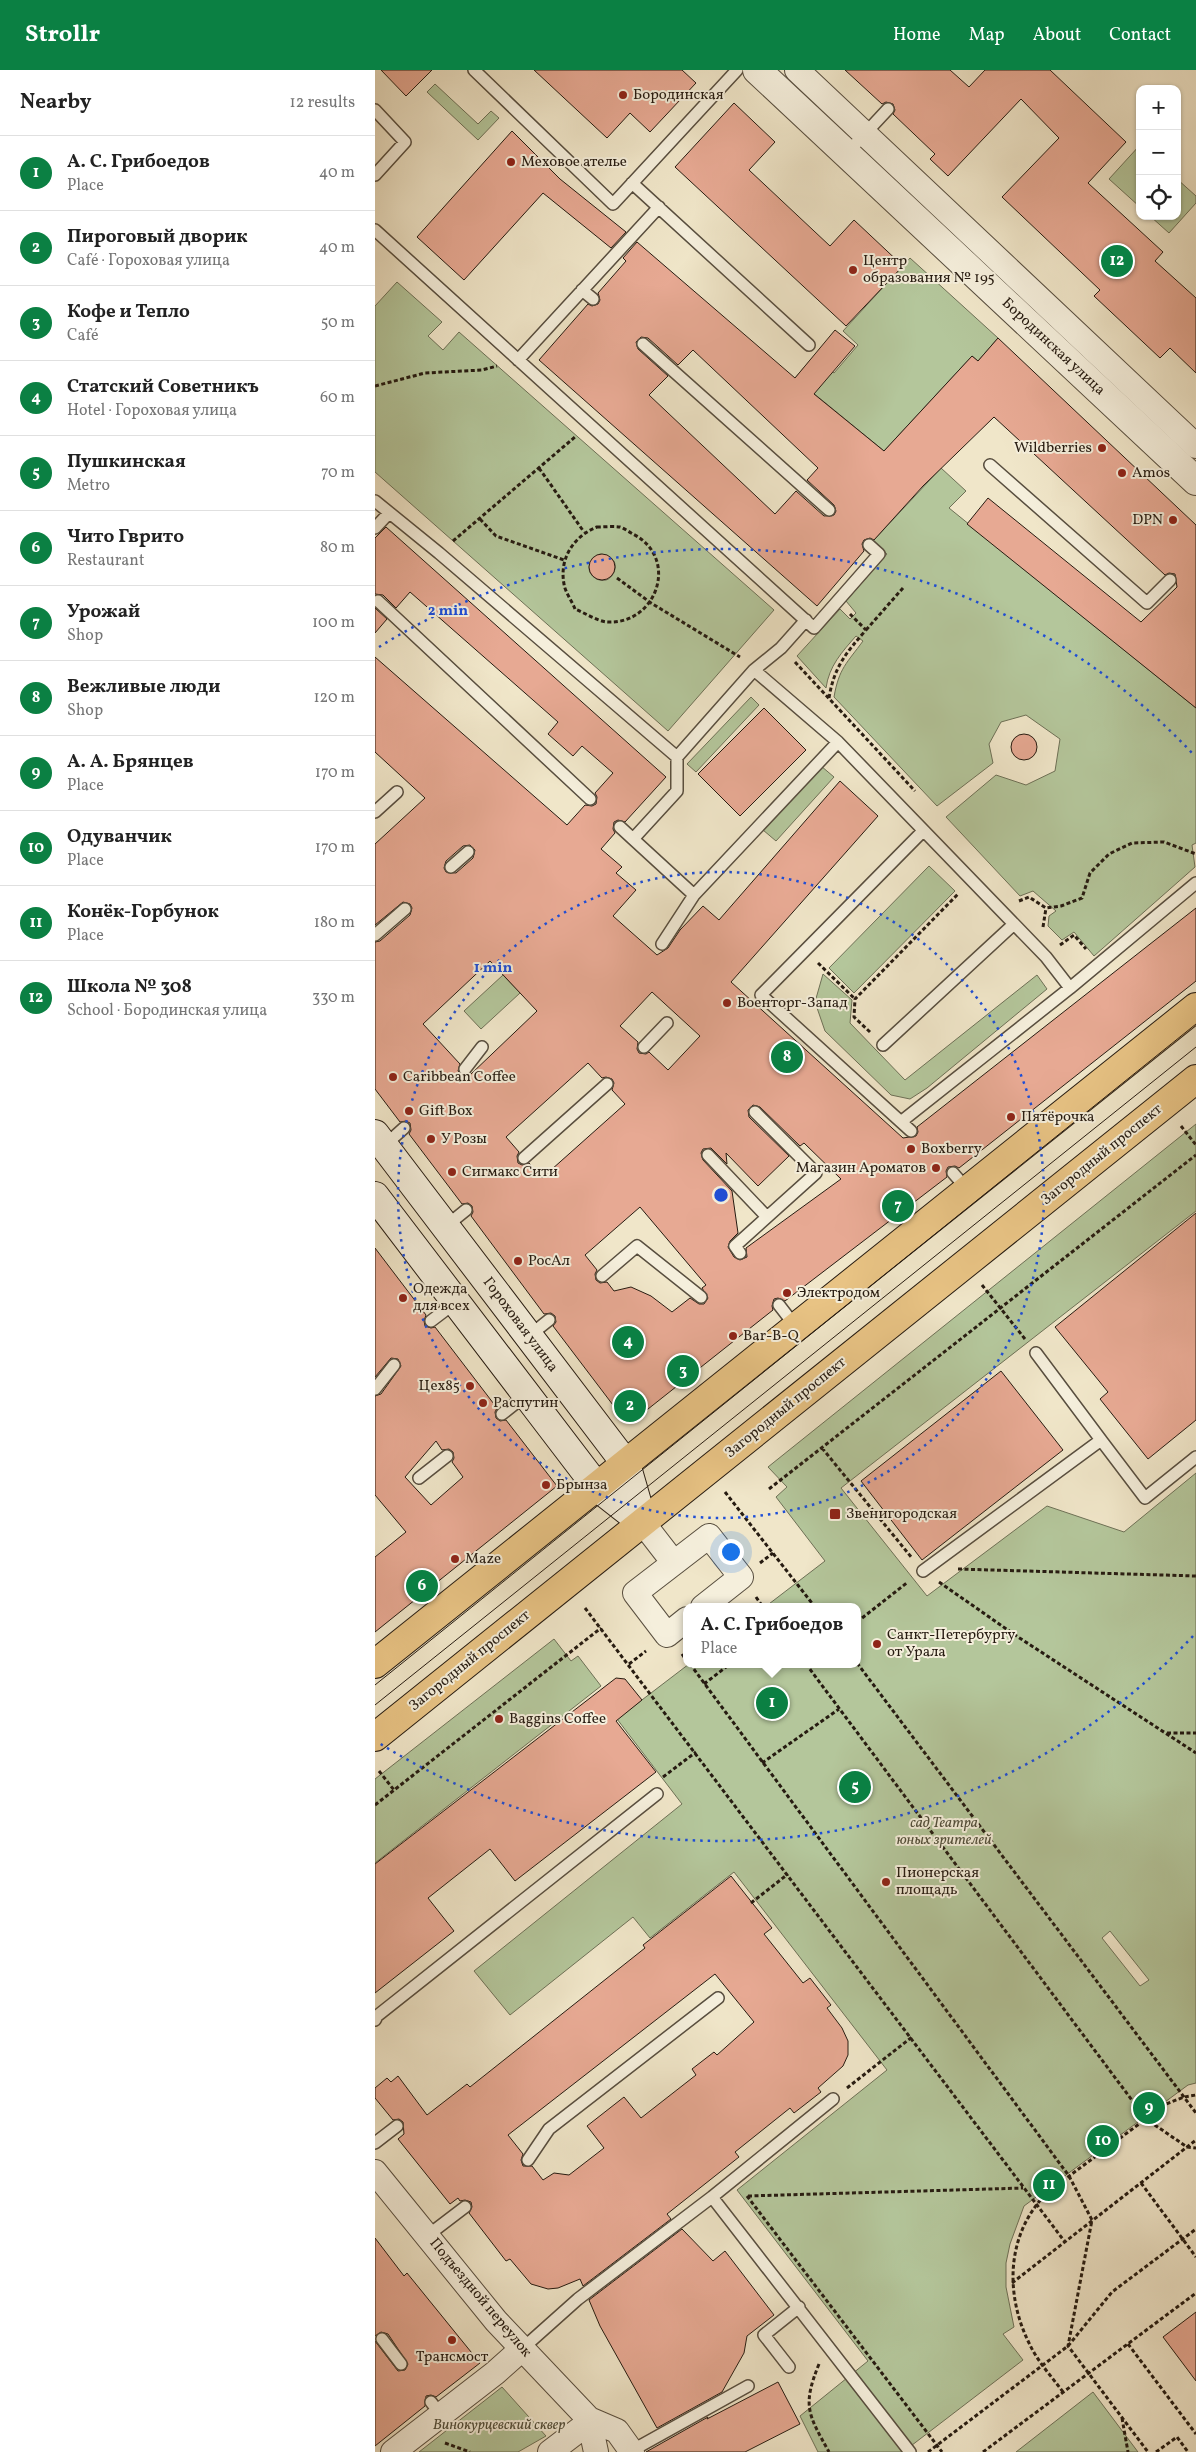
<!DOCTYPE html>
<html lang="en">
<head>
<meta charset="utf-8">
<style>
	body { margin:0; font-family:Vollkorn,serif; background:#f2f2f2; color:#222 }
	.controls { position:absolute; right:15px; top:15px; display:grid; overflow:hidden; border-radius:10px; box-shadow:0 1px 4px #0004 }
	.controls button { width:45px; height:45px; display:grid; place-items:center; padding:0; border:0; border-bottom:1px solid #e0e0e0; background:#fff; color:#222; font:25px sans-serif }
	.you { position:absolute; left:355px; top:1481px; width:18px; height:18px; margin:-12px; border:4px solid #fff; border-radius:50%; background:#1a73e8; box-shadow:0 0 0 8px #1a73e833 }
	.badge { display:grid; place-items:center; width:32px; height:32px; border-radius:50%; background:#0b8043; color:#fff; font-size:16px; font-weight:700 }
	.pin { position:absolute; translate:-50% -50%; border:2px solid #fff; box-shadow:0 1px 5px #0006 }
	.popup { position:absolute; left:308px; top:1533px; width:178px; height:65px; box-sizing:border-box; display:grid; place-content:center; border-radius:10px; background:#fff; filter:drop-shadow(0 1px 4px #0005); font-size:16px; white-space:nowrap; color:#767676 }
	.popup b { font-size:19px; color:#222 }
	.popup::after { content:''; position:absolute; left:50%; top:100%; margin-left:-10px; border:10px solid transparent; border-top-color:#fff }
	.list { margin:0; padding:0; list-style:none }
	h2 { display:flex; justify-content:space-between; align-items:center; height:65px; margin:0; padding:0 20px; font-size:21px }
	h2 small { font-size:16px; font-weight:400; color:#767676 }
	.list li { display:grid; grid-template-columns:32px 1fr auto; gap:15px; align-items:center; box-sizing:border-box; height:75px; padding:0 20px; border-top:1px solid #e0e0e0 }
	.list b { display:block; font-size:19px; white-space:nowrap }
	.list p { margin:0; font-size:16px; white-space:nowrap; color:#767676 }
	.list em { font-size:16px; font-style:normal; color:#767676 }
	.icon { flex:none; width:28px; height:28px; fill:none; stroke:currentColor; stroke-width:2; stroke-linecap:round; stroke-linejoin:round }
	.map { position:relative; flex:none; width:821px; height:2382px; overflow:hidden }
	header { display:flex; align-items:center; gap:30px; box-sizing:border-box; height:70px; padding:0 25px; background:#0b8043; color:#fff }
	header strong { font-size:24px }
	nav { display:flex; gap:28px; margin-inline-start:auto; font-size:18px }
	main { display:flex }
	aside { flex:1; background:#fff }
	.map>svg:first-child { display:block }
</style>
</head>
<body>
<header>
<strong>Strollr</strong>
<nav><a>Home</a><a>Map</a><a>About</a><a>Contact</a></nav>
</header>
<main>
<aside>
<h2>Nearby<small>12 results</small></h2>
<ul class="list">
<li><span class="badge">1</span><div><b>А. С. Грибоедов</b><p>Place</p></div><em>40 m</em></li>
<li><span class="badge">2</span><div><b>Пироговый дворик</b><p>Café · Гороховая улица</p></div><em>40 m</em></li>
<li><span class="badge">3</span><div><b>Кофе и Тепло</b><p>Café</p></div><em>50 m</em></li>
<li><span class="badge">4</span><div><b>Статский Советникъ</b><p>Hotel · Гороховая улица</p></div><em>60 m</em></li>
<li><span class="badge">5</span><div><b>Пушкинская</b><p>Metro</p></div><em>70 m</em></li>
<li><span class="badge">6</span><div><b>Чито Гврито</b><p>Restaurant</p></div><em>80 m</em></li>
<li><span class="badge">7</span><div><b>Урожай</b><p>Shop</p></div><em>100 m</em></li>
<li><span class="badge">8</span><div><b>Вежливые люди</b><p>Shop</p></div><em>120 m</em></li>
<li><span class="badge">9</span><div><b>А. А. Брянцев</b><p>Place</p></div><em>170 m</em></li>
<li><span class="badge">10</span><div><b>Одуванчик</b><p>Place</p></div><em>170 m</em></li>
<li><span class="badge">11</span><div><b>Конёк-Горбунок</b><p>Place</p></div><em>180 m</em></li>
<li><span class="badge">12</span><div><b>Школа № 308</b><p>School · Бородинская улица</p></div><em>330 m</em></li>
</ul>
</aside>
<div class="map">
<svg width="821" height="2382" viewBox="0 0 821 2382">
	<rect width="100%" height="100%" fill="#f0e6c9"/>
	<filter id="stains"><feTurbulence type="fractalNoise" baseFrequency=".004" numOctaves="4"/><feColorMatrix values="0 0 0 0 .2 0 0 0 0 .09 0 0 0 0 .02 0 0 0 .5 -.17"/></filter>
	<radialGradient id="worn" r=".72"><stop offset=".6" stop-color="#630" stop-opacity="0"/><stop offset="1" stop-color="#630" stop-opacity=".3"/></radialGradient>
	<path fill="#b4c69b" stroke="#6d7056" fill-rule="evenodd" d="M60,14L103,54L116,41L124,48L103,70L52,22Z
		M765,75V137L734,109Z
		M802,109L821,126V133L794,163L775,146H802Z
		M535,188L623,268L603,291L597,286L509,381L420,308L438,287L459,303L483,275L468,261Z
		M22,212L67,252L53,266L68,280L84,262L399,540L293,661L0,402V236ZM225,484C234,485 244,491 239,502C230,524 197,498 225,484Z
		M566,398L591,421L574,438L821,638V773L817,775L820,797L719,886L699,862L687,870L673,856L674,846L681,841L658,821L645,826L571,747L621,705L651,715L680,701L685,669L651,645L626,652L614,674L618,693L562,736L459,627C464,598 472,593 488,571L481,566C467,582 454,596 451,618L422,586L465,539L475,549L481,543L471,531L512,484L498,471Z
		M376,627L384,635L321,702L312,694Z
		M446,696L459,707L401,771L388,760Z
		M554,796L580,821L479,923L454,898Z
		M448,904L477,930L475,953L530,1010L662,905L672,919L552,1018L535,1029L516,1025L450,961L440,932Z
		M128,905L145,923L106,959L89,941Z
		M821,1054V1141L466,1418L552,1526L672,1436L749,1462L821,1403V2013L813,2015L649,2136L635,2174L631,2193V2217L639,2257L628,2264L648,2290L528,2382H443L425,2346L493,2291L362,2120L512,2000L359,1802L275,1868L258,1847L135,1945L99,1901L307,1734L242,1649L314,1594H482V1537H390L450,1491L401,1427L412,1417L393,1397ZM735,1861L774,1910L765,1916L727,1868Z
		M179,1569L196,1591L203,1586L226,1616L0,1793V1709Z
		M127,2317L171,2366L143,2382H44Z
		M718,2322L763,2382H641Z"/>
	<path fill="#e7a993" stroke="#261b11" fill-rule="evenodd" d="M6,0H57L31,26Z
		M159,0H307L321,13L275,62L255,43L232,68Z
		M470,0H575L594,17L610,0H675L751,72L713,113L788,182L780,191L821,228V303L795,278L785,288L719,226L725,220L627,127L684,68L646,29L573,106L555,89L560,84L518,44L520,40L518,34L511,32L507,34Z
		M359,33L400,72L374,100L455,176L479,150L528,196L471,256L300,97Z
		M137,61L185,109L251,162L236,178L168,123L89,210L42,167Z
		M262,172L420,308L460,260L480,276L439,324L509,381L597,286L603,291L623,268L821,455V638L592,454L613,428L766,552L802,517L800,504L794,503L790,505L619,347L548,416L499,470L495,468L489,470L487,474L489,481L442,536L164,290L213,234L217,236L223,234L225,230L223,223L251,191L248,188ZM266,267L273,268L303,295L318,280L443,398L432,410L459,435L461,441L459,445L449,446L421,421L400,444L274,325L293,306L263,279L261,272Z
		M11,457L291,707L250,752L243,750L239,752L238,759L240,763L226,779L247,797L241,803L261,820L238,846L282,885L293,878L305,860L328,836L344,850L465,711L503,746L356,912L528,1068L541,1066L543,1062L542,1057L821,838V911L584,1098L580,1096L573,1097L571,1101L572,1107L410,1231L403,1228L399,1229L397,1236L398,1240L268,1343L260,1345L246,1343L241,1339L178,1256L181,1252L180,1246L176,1243L169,1244L96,1146L98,1142L97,1136L93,1133L87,1134L34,1064L36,1060L35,1053L31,1051L25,1052L0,1019V872L5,871L35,845L37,838L35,834L28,832L0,855V774L50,728L0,682V587L192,755L210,735L217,736L221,734L222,727L220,723L238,703L207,676L198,686L173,664L183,652L35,522L21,538L8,525L0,524V468ZM95,775L100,780L98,788L81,803L71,802L69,798L71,791L88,776ZM115,891L162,941L95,1005L89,1006L83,1001L85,994L48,954ZM277,922L325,966L293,1000L274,982L271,984L264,983L262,979L263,972L245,956ZM213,993L227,1008L231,1007L237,1009L239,1013L237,1020L250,1034L167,1108L154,1093L147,1095L143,1093L142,1086L144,1082L131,1067ZM378,1035L385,1037L425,1076L429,1073L466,1109L371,1178L372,1187L365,1190L359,1187L353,1177L355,1171L363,1163L357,1121L328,1090L326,1083L328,1079L336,1078L352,1094L351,1083L383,1116L414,1086L374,1047L373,1040ZM265,1137L331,1215L327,1218L333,1228L329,1234H324L315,1228L297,1242L276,1226L256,1217L239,1221L232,1212L225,1213L221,1210L220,1204L222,1200L210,1185Z
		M214 497a13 13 0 1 1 26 0a13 13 0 1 1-26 0Z
		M0,538L12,549L0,563Z
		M389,638L431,680L365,746L323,704Z
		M636 677a13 13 0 1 1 26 0a13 13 0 1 1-26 0Z
		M821,1143V1350L773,1389L725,1329L733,1322L680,1257Z
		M0,1178L51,1245L49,1251L50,1256L56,1258L60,1257L122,1338L120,1342L121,1348L125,1351L131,1350L182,1416L0,1562V1487L31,1462L0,1425V1326L6,1324L26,1296L23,1289L16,1288L0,1307ZM61,1371L67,1380L74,1379L78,1382L79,1388L77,1392L88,1407L56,1435L30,1407Z
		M626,1301L688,1380L547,1490L486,1411Z
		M241,1608L250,1609L267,1630L241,1651L281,1702L140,1811L115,1779L53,1828L79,1861L0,1923V1794Z
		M356,1806L397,1858L389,1864L428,1913L435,1908L456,1935L452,1938L467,1958L473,1971V1985L468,1996L443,2018L446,2022L419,2043L415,2038L360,2082L364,2087L292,2144L296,2149L208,2216L205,2209L183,2218L173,2219L156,2214L135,2189L131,2191L94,2143L97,2137L96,2132L90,2130L85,2131L83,2128L75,2134L23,2069L29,2064L28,2052L24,2049L18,2050L0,2028V2018L12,2008L16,2012L23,2006L52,2045L92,2014L95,2017L270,1878L268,1875ZM340,1904L379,1952L342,1985L339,1982L317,1999L321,2005L266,2048L249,2027L212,2056L229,2078L194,2105L179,2103L168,2110L157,2096H148L146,2090L148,2084L133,2065Z
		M307,2159L338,2191L350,2181L399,2245L372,2266L369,2283L347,2322L282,2358L225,2256L214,2230Z
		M0,2168L29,2206L32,2203L105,2293L61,2327L56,2325L51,2326L50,2336L0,2376V2271L23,2301L30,2300L33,2294L13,2264L6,2262L0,2266Z
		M821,2242V2311L788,2267Z
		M403,2312L425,2354L370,2382H271L333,2347L332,2349Z"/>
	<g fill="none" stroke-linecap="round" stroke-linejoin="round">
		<g stroke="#584e3f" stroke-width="14">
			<path id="service" d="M99,0L238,134L362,0
				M0,40L30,72L0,105
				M472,83L513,39
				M257,113L434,275
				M0,160L439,558L504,484L494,475
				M207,220L218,229
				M268,274L454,440
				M143,290L284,137
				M615,395L772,533L795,510
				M0,431L64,483L302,687L379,600L406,578L431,550
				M0,458L14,443
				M3,531L215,729
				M379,600L463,672L671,887L695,918
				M302,687V721L258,769L319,825L463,672
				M0,742L22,722
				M245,757L258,769
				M76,797L93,782
				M0,865L30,839
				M287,874L319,825
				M508,975L639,854
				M269,977L292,953
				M90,999L107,977
				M527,1051L695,918L821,813
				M536,1061L386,925L548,761
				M9,1076L29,1058
				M333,1085L392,1147
				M149,1088L232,1014
				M578,1103L592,1119
				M70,1157L91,1140
				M365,1183L360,1176L441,1103L380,1042
				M227,1206L262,1176L326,1227
				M404,1235L421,1257
				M56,1251L81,1232
				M154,1266L174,1250
				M0,1319L19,1295
				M127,1344L151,1325
				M726,1370L770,1428L821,1387
				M44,1408L72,1386
				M548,1501L726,1370L661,1283
				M0,1950L2,1946L282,1724
				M0,2073L22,2056
				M153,2090L174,2059L343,1928
				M337,2127L535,2382
				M52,2166L90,2137
				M7,2269L26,2294
				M147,2279L203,2229L337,2127L458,2029
				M414,2297L389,2265L424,2237
				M56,2332L66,2345
				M256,2381L373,2316"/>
		</g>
		<g stroke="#584e3f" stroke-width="26">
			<path id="minor" d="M422,0L821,376
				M268,1453L299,1493
				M312,1549L292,1565L260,1523L334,1466L366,1507L328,1537
				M0,2102L121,2251L214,2349L242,2361L257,2382
				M214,2349L221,2382
				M18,2382L120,2303L147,2279
				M175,2382L204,2360"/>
		</g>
		<g stroke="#584e3f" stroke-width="30">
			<path id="tertiary" d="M382,0L821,411"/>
		</g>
		<g stroke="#261b11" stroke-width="30">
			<path id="secondary" d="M0,1064L251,1394L268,1453
				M0,1126L222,1417L268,1453"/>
		</g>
		<g stroke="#261b11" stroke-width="30">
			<path id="primary" d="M0,1594L821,937
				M0,1667L821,1009"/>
		</g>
		<path stroke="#261b11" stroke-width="3" stroke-dasharray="4 2.5" stroke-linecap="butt" d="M0,316L50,303L107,300L122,296
			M164,398L209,462
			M105,449L121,466L189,490
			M222,457C229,457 238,456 245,457C249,458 254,462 258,464C305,488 282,555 232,552C222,551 210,543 200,539C197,531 190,522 189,514C184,488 199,466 222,457Z
			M78,471L200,367
			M242,508L276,533L365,587
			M491,560L528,518
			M420,592L540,721
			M454,628C459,597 471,583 491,560L475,544
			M644,831L654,827L671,838L686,836L707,828L715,803L734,784L757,773L789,772L821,784
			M668,857L671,838
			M685,875L699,865L711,879
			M443,893L480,929
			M495,962L479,947L480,929L584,823
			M806,1056L821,1075
			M607,1215L650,1269
			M447,1378L537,1488
			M394,1419L821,1085
			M350,1422L440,1537
			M385,1493L398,1483
			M583,1499L821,1506
			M564,1512L640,1565L821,1683
			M381,1527L388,1537
			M210,1538L690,2172
			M482,1552L533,1512
			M307,1584L312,1591
			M482,1593L821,2043
			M254,1594L271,1581
			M315,1594L694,2106L717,2150L693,2276L773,2382
			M431,1594L771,2049L812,2077L821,2078
			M329,1614L355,1594
			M792,1663H821
			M387,1693L464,1639
			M4,1701L19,1720
			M288,1707L321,1682
			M0,1735L226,1558
			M376,1833L413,1804
			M472,2018L537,1967
			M766,2113L821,2187
			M372,2126L567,2382
			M373,2126L648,2118
			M637,2213L821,2070
			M753,2274L821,2364
			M444,2294C427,2336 433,2344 454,2382
			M688,2322C677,2307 663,2292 655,2275C629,2224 631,2162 674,2121L791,2034L809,2027L821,2025
			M747,2348L753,2382
			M70,2373L95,2382
			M553,2382L693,2276L737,2222L821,2159
			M608,2382L821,2223
			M781,2382L802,2367L813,2382"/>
		<use href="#service" stroke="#f5efdc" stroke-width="11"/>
		<use href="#minor" stroke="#f5efdc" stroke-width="24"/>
		<use href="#tertiary" stroke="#f5efdc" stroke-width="28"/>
		<use href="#secondary" stroke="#f5efdc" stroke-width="28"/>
		<use href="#primary" stroke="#e8c384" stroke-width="28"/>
		<path stroke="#261b11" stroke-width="1" d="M0,1615L821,954
			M0,1635L821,977"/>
	</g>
	<g fill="none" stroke="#1d4ed8" stroke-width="2.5" stroke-dasharray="2.5 5">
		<circle cx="346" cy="1125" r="323"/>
		<path d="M818 1566A646 646 0 0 1 4 1673M4 577A646 646 0 0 1 818 684"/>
	</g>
	<g fill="#8f2418" stroke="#f5efdc" stroke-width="2">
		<circle cx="248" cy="25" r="5"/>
		<circle cx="136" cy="92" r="5"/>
		<circle cx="478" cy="200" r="5"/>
		<circle cx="727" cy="378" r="5"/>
		<circle cx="747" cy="403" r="5"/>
		<circle cx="798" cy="450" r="5"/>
		<circle cx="352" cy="933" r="5"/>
		<circle cx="18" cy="1007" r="5"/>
		<circle cx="34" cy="1041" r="5"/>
		<circle cx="636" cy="1047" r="5"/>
		<circle cx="56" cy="1069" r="5"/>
		<circle cx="536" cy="1079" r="5"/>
		<circle cx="561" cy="1098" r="5"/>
		<circle cx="77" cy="1102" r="5"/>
		<circle cx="143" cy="1191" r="5"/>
		<circle cx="412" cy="1223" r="5"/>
		<circle cx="28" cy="1228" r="5"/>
		<circle cx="358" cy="1266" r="5"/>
		<circle cx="95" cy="1316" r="5"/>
		<circle cx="108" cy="1333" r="5"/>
		<circle cx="171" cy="1415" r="5"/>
		<rect x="454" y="1438" width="12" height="12" rx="2.5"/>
		<circle cx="80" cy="1489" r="5"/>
		<circle cx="502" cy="1574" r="5"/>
		<circle cx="124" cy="1649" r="5"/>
		<circle cx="511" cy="1812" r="5"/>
		<circle cx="77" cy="2270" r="5"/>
	</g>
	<g text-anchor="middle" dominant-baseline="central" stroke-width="4" stroke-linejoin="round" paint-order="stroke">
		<g font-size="15" fill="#261b11" stroke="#f5efdc" text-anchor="start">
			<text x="258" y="25">Бородинская</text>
			<text x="146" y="92">Меховое ателье</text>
			<text x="488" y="191">Центр<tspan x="488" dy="17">образования № 195</tspan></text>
			<text x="717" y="378" text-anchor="end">Wildberries</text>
			<text x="757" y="403">Amos</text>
			<text x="788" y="450" text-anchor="end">DPN</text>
			<text x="362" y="933">Военторг-Запад</text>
			<text x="28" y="1007">Caribbean Coffee</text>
			<text x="44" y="1041">Gift Box</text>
			<text x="646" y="1047">Пятёрочка</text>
			<text x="66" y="1069">У Розы</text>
			<text x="546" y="1079">Boxberry</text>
			<text x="551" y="1098" text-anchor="end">Магазин Ароматов</text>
			<text x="87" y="1102">Сигмакс Сити</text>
			<text x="153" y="1191">РосАл</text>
			<text x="38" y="1219">Одежда<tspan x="38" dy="17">для всех</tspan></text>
			<text x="422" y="1223">Электродом</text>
			<text x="368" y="1266">Bar-B-Q</text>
			<text x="85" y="1316" text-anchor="end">Цех85</text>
			<text x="118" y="1333">Распутин</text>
			<text x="181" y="1415">Брынза</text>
			<text x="471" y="1444">Звенигородская</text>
			<text x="90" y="1489">Maze</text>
			<text x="512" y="1565">Санкт-Петербургу<tspan x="512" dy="17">от Урала</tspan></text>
			<text x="134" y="1649">Baggins Coffee</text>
			<text x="521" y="1803">Пионерская<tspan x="521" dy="17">площадь</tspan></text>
			<text x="77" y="2287" text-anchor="middle">Трансмост</text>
		</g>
		<g font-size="15" fill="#261b11" stroke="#f5efdc">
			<text transform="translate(678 277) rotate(43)">Бородинская улица</text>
			<text transform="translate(727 1085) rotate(-39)">Загородный проспект</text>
			<text transform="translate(145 1255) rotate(53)">Гороховая улица</text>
			<text transform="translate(411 1338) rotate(-39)">Загородный проспект</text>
			<text transform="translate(95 1591) rotate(-39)">Загородный проспект</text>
			<text transform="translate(105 2228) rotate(50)">Подъездной переулок</text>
		</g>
		<g font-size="15" font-style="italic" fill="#514e3a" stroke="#f5efdc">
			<text x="569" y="1753">сад Театра<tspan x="569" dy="17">юных зрителей</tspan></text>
			<text x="124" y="2355">Винокурцевский сквер</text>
		</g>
	</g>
	<circle cx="346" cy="1125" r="8" fill="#1d4ed8" stroke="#f5efdc" stroke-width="2.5"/>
	<g font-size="15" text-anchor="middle" font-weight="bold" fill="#1d4ed8" stroke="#f5efdc" stroke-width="4" stroke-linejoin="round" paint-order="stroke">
		<text x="73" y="545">2 min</text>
		<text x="118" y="902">1 min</text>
	</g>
	<rect width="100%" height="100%" filter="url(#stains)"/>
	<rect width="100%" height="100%" fill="url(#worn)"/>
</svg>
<div class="controls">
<button>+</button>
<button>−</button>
<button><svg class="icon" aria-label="locate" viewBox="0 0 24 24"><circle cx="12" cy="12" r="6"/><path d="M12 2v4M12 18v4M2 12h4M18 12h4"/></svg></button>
</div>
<div class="you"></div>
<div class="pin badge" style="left:397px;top:1633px">1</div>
<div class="popup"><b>А. С. Грибоедов</b>Place</div>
<div class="pin badge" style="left:255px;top:1336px">2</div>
<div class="pin badge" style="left:308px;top:1301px">3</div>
<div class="pin badge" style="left:253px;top:1272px">4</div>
<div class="pin badge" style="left:480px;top:1717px">5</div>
<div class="pin badge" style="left:47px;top:1516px">6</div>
<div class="pin badge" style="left:523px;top:1136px">7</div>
<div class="pin badge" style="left:412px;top:987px">8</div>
<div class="pin badge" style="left:774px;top:2038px">9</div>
<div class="pin badge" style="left:728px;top:2071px">10</div>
<div class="pin badge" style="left:674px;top:2115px">11</div>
<div class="pin badge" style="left:742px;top:191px">12</div>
</div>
</main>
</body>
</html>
